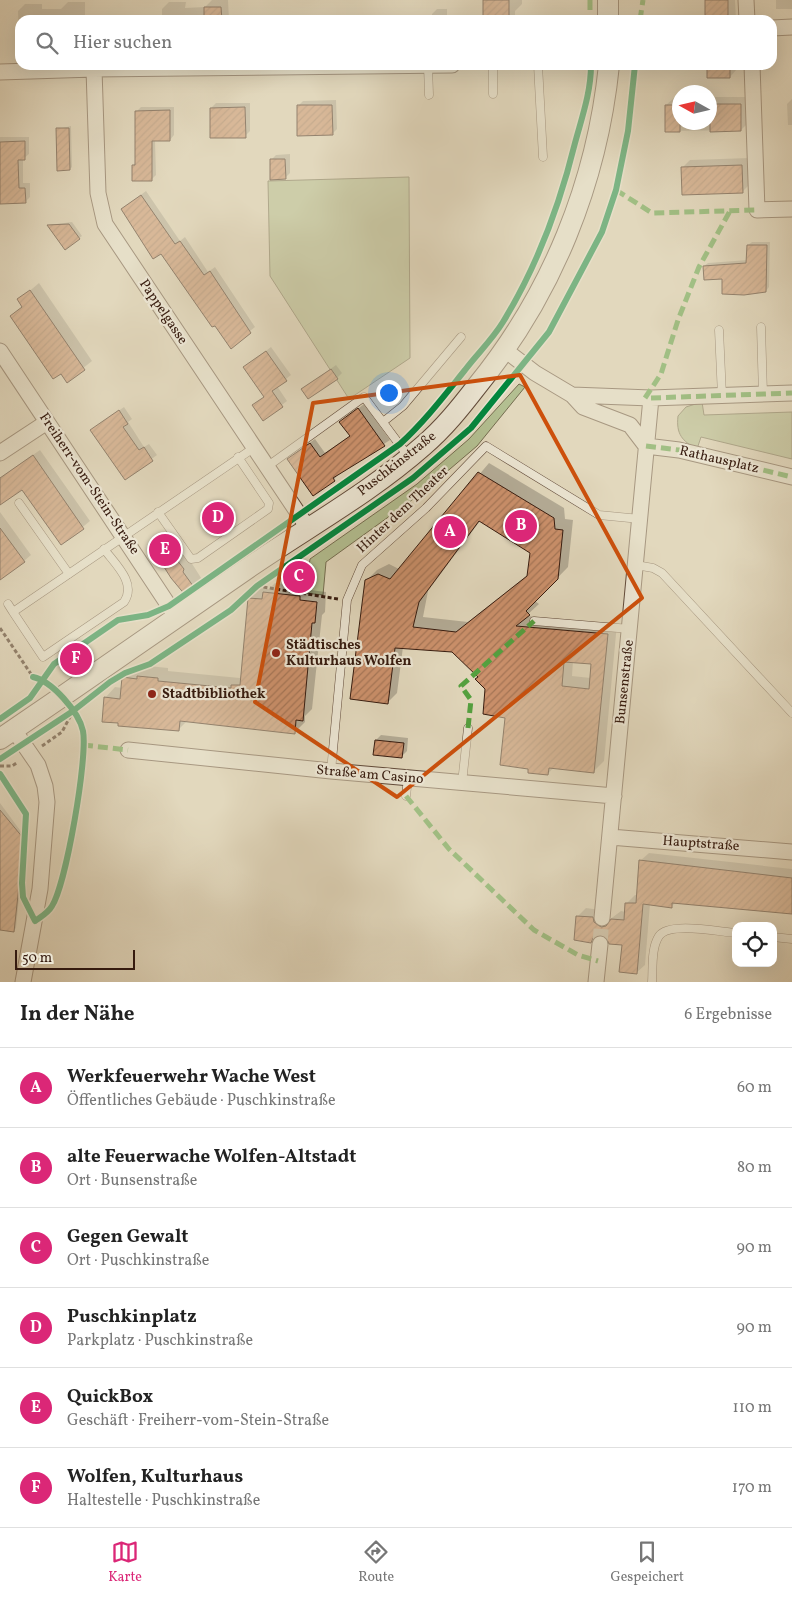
<!DOCTYPE html>
<html lang="de">
<head>
<meta charset="utf-8">
<style>
	body { margin:0; font-family:Vollkorn,serif; background:#f6f6f6; color:#222 }
	.controls { position:absolute; right:15px; bottom:15px; display:grid; overflow:hidden; border-radius:10px; box-shadow:0 5px 20px #0002 }
	.controls button { width:45px; height:45px; display:grid; place-items:center; padding:0; border:0; border-bottom:1px solid #e0e0e0; background:#fff; color:#222; font:25px sans-serif }
	.compass { position:absolute; left:672px; top:85px; width:45px; height:45px; border-radius:50%; background:#fff; box-shadow:0 5px 20px #0002; rotate:278deg }
	.scale { position:absolute; left:15px; bottom:12px; width:120px; box-sizing:border-box; padding-left:5px; border:2px solid #361b0f; border-top:0; font-size:14px; line-height:18px; white-space:nowrap; color:#361b0f; -webkit-text-stroke:4px #ece6d4; paint-order:stroke }
	.you { position:absolute; left:388px; top:392px; width:18px; height:18px; margin:-12px; border:4px solid #fff; border-radius:50%; background:#1a73e8; box-shadow:0 0 0 8px #1a73e833 }
	.badge { display:grid; place-items:center; width:32px; height:32px; border-radius:50%; background:#db2777; color:#fff; font-size:16px; font-weight:700 }
	.pin { position:absolute; translate:-50% -50%; border:2px solid #fff; box-shadow:0 1px 5px #0006 }
	.list { margin:0; padding:0; list-style:none }
	h2 { display:flex; justify-content:space-between; align-items:center; height:65px; margin:0; padding:0 20px; font-size:21px }
	h2 small { font-size:16px; font-weight:400; color:#767676 }
	.list li { display:grid; grid-template-columns:32px 1fr auto; gap:15px; align-items:center; box-sizing:border-box; height:80px; padding:0 20px; border-top:1px solid #e0e0e0 }
	.list b { display:block; font-size:19px; white-space:nowrap }
	.list p { margin:0; font-size:16px; white-space:nowrap; color:#767676 }
	.list em { font-size:16px; font-style:normal; color:#767676 }
	.icon { flex:none; width:28px; height:28px; fill:none; stroke:currentColor; stroke-width:2; stroke-linecap:round; stroke-linejoin:round }
	.map { position:relative; flex:none; width:792px; height:982px; overflow:hidden }
	.search { position:absolute; background:#fff; box-shadow:0 5px 20px #0002; left:15px; right:15px; top:15px; height:55px; display:flex; align-items:center; gap:12px; box-sizing:border-box; padding:0 18px; border-radius:15px; color:#767676; font-size:19px }
	.sheet { height:545px; background:#fff }
	nav { display:flex; justify-content:space-around; align-items:center; box-sizing:border-box; height:70px; border-top:1px solid #e0e0e0; background:#fff; font-size:14px; color:#767676 }
	nav a { display:grid; justify-items:center; gap:2px }
	nav .on { color:#db2777 }
	.map>svg:first-child { display:block }
</style>
</head>
<body>
<div class="map">
<svg width="792" height="982" viewBox="0 0 792 982">
	<defs>
		<pattern id="building-hatch" width="6" height="6" patternUnits="userSpaceOnUse" patternTransform="scale(1.25)"><rect width="6" height="6" fill="#cc916c"/><path d="M-1 1l2-2M0 6l6-6M5 7l2-2" fill="none" stroke="#a67657"/></pattern>
	</defs>
	<rect width="100%" height="100%" fill="#e2d8bd"/>
	<filter id="stains"><feTurbulence type="fractalNoise" baseFrequency=".004" numOctaves="4"/><feColorMatrix values="0 0 0 0 .2 0 0 0 0 .09 0 0 0 0 .02 0 0 0 .5 -.17"/></filter>
	<radialGradient id="worn" r=".72"><stop offset=".6" stop-color="#630" stop-opacity="0"/><stop offset="1" stop-color="#630" stop-opacity=".3"/></radialGradient>
	<path fill="#b3bf91" stroke="#746d50" d="M409,177L410,358L349,399L270,276L268,181Z
		M519,384L525,387L477,446L423,492L326,562L323,595L305,593L310,559L417,484L469,439Z
		M702,402L704,415L792,412V459L701,437L697,449C682,441 676,434 678,416L686,407Z"/>
	<path fill="#0003" fill-rule="evenodd" d="M212,0H228L229,20H162V9L169,2H186L185,8L205,7Z
		M484,0H522V4L515,11V20H498Z
		M706,0H735L736,20H707Z
		M776,0H792V9H776Z
		M68,2H85V20H20L19,47L18,11L25,4H42V9H61Z
		M437,9H447V20H432V14Z
		M708,65H737V69L730,77Z
		M680,97V122H710V97H748L749,122L741,130L667,131L666,105L674,98Z
		M792,99V125H788L787,104Z
		M336,100L337,129L332,134L298,106L303,101Z
		M216,103H250V131L245,136L211,108Z
		M141,107H174V135L170,140H155L156,175L151,180L133,165L137,162L136,112Z
		M71,126L72,167L70,169L58,129Z
		M0,137H29V154L23,159V183H30V197L25,202L0,203Z
		M290,154V173L285,178L271,160L276,155Z
		M749,158L750,184L742,192L682,168L690,160Z
		M146,191L180,241L185,237L208,272L215,267L255,327L231,347L161,252L122,209Z
		M72,222L82,236L65,248L49,225Z
		M752,242H770L769,287L766,291L723,278L704,266L708,263L748,260V245Z
		M39,283L92,361L67,381L12,316L23,306L19,300Z
		M271,347L291,375L277,386L287,401L264,419L265,396L245,367Z
		M336,365L342,373L337,378L302,389Z
		M364,404L390,440L338,474L334,480L313,494L294,454L315,439L325,453L351,435L341,422Z
		M124,407L132,419L128,422L144,447L149,444L157,455L125,479L92,430Z
		M40,450L90,521L62,544L22,488L0,503V478Z
		M489,463L564,508L565,519L573,520L568,567L535,601L539,604L526,616L617,624L604,761L594,771L554,767L548,774L479,677L453,650L403,647L397,693L387,703L366,581L377,570L389,564L399,569ZM480,521L532,552L529,574L468,622L423,617L428,591ZM573,661L593,663L591,678L572,676Z
		M0,512L31,555L24,561L0,572Z
		M170,534L184,551L203,581L195,589L153,548Z
		M275,583L310,586V590L326,592L325,612L322,615L312,709L305,716V722L294,733L188,720L178,730L105,698L115,687L123,688L124,678L134,668L146,669L149,666L168,668V671L240,678L242,675L250,598L260,588L269,589Z
		M381,735L408,738L407,751L402,756L376,740Z
		M0,803L25,837L16,928L14,930L0,928Z
		M649,853L792,869V913L676,902L671,907L650,904L645,965L636,973L623,944L600,933L590,941L578,916L586,908L601,910L602,914L609,920L621,911L626,912L627,903L635,895H638L640,861Z"/>
	<path fill="url(#building-hatch)" stroke="#361b0f" fill-rule="evenodd" d="M483,0H509V19L483,20Z
		M705,0H728V20H705Z
		M204,7H221L222,20H204Z
		M707,65H730V78H707Z
		M710,104H741V131L710,132Z
		M297,105H332L333,135L297,136Z
		M665,105H680V132H665Z
		M245,107L246,138H210V108Z
		M170,110V141H152V181H132V165H135V111Z
		M56,128H69L70,170L57,171Z
		M25,141V160H18L19,188H25L26,203L0,204V142Z
		M270,159H285L286,179L270,180Z
		M742,165L743,193L682,195L681,167Z
		M141,195L175,244L180,241L204,275L210,271L251,333L231,349L215,326L212,327L161,254L153,259L121,209Z
		M69,224L80,239L65,250L47,225Z
		M747,245H767L766,292L744,295L722,294V279L704,280L703,266L746,263Z
		M30,290L85,370L67,383L61,374L53,379L10,316L22,307L17,299Z
		M266,351L287,381L272,391L283,407L263,421L252,405L264,397L243,367Z
		M331,369L338,379L308,399L301,389Z
		M358,408L385,446L333,478L335,481L313,496L287,459L310,443L320,457L350,436L339,422Z
		M119,410L128,424L123,427L139,450L144,447L153,461L125,480L90,430Z
		M33,455L84,529L61,545L22,490L0,505V478Z
		M478,472L554,518L555,529L563,530L558,579L526,611L530,615L516,626L608,634L594,773L549,768L548,775L528,773V769L500,765L505,718L483,714L485,689L475,679L478,677L452,652L395,648L388,704L350,699L365,580L378,574L390,579ZM479,521L530,553L527,576L456,632L413,627L419,602ZM564,662L591,664L589,689L562,686Z
		M0,528L25,562L0,580Z
		M162,541L184,569L183,572L196,590L186,596L171,578L152,548Z
		M263,592L300,596V600L317,602L315,623H312L303,721L296,720L295,734L180,721L179,731L118,726V723L102,722L104,697L120,699L122,677L137,679V676L158,678V681L231,688V685H240L248,598L262,599Z
		M375,740L404,743L402,758L373,755Z
		M0,810L24,839L14,932L0,930Z
		M639,860L792,878V914L672,903V908L643,904L637,974L619,972L622,945L609,944L606,937L600,935L593,938L591,943L574,940L576,916L593,917L594,922L601,927L606,926L611,919L624,920L625,903H636Z"/>
	<g fill="none" stroke-linecap="round" stroke-linejoin="round">
		<path stroke="#c0b29a" stroke-width="15" stroke-dasharray="15 8" stroke-linecap="butt" d="M600,944L602,918"/>
		<g stroke="#614a3a" stroke-width="9">
			<path id="service" d="M428,65L429,95
				M493,65V94
				M538,65L543,157
				M761,327L763,394
				M719,330L722,396
				M383,422L403,406L461,337
				M268,466L364,397L408,456
				M19,503L69,574
				M158,512L191,559L198,558L268,509L269,503L238,457
				M104,549C115,564 137,583 124,602L43,657L13,612L255,447
				M636,565L653,568L662,573L792,713
				M8,604L13,612
				M534,621L630,629
				M331,771L347,600L362,565L426,508L486,446L599,515L640,519
				M462,783L468,728
				M406,796L408,778
				M773,937L792,939
				M652,982C653,968 651,948 659,936C669,921 720,932 736,933"/>
		</g>
		<g stroke="#614a3a" stroke-width="17">
			<path id="minor" d="M746,0L747,20
				M772,28L792,27
				M752,65L757,210L792,209
				M94,69L98,193L105,224L308,528
				M0,72L94,69L452,65
				M505,350L535,373L572,395L583,407L630,425L646,446
				M0,351L177,618
				M572,395L651,398L602,918
				M651,398L792,393
				M646,446L679,450L792,477
				M0,453L47,422
				M14,730L38,765L45,786L47,802L40,889L23,982
				M128,750L331,771L614,796
				M610,837L792,852
				M596,982L600,944"/>
		</g>
		<g stroke="#614a3a" stroke-width="22">
			<path id="tertiary" d="M608,0V20
				M0,739C84,682 167,624 251,566C308,527 371,492 423,446C444,428 460,408 477,386C552,294 597,183 609,65"/>
		</g>
		<path stroke="#361b0f" stroke-width="3" stroke-dasharray="4 2.5" stroke-linecap="butt" d="M257,586L338,599
			M0,628L33,677
			M42,746L62,732L73,711
			M0,766H12L18,762"/>
		<use href="#service" stroke="#ece6d4" stroke-width="8"/>
		<use href="#minor" stroke="#ece6d4" stroke-width="15"/>
		<use href="#tertiary" stroke="#ece6d4" stroke-width="20"/>
		<path stroke="#53a13f" stroke-width="5" stroke-dasharray="10 5" stroke-linecap="butt" d="M590,0V20
			M640,20L643,0
			M616,190L652,213L757,210
			M645,398L661,374L678,320L699,267L730,211
			M651,398L792,393
			M646,446L679,450L792,477
			M468,728L471,700L461,686L534,621
			M83,745L128,750
			M406,796L449,849L534,930L578,955L598,961"/>
		<g stroke="#ece6d4" stroke-width="9">
			<path id="cycleway" d="M0,719L30,698L54,664L118,620L148,615L169,606L400,444C425,421 444,396 465,370C477,354 492,340 503,322C536,268 560,204 575,143C582,117 591,92 591,65
				M0,759L73,711L110,682L125,673L150,664L231,610L257,586L413,478L471,428L549,332L602,232L616,190L628,131L635,65
				M0,774L26,814L22,883L23,897L35,921C42,916 48,913 52,906C66,884 88,757 83,731C79,712 52,681 33,677"/>
		</g>
		<use href="#cycleway" stroke="#00873e" stroke-width="6"/>
	</g>
	<path d="M0 0H792V982H0ZM520,375L642,598L397,797L255,702L313,403Z" fill="#e2d8bd" fill-opacity=".55" fill-rule="evenodd"/>
	<path fill="none" stroke="#cd500c" stroke-width="4" stroke-linejoin="round" d="M520,375L642,598L397,797L255,702L313,403Z"/>
	<g fill="#8f2418" stroke="#ece6d4" stroke-width="2">
		<circle cx="276" cy="653" r="5"/>
		<circle cx="152" cy="694" r="5"/>
	</g>
	<g text-anchor="middle" dominant-baseline="central" stroke-width="4.5" stroke-linejoin="round" paint-order="stroke">
		<g font-size="14" fill="#361b0f" stroke="#ece6d4">
			<text transform="translate(163 312) rotate(56)">Pappelgasse</text>
			<text transform="translate(719 460) rotate(13)">Rathausplatz</text>
			<text transform="translate(397 464) rotate(-38)">Puschkinstraße</text>
			<text transform="translate(89 484) rotate(56)">Freiherr-vom-Stein-Straße</text>
			<text transform="translate(403 510) rotate(-43)">Hinter dem Theater</text>
			<text transform="translate(625 682) rotate(-84)">Bunsenstraße</text>
			<text transform="translate(370 775) rotate(5)">Straße am Casino</text>
			<text transform="translate(701 844) rotate(4)">Hauptstraße</text>
		</g>
		<g font-size="14" font-weight="bold" fill="#361b0f" stroke="#ece6d4" text-anchor="start">
			<text x="286" y="645">Städtisches<tspan x="286" dy="16">Kulturhaus Wolfen</tspan></text>
			<text x="162" y="694">Stadtbibliothek</text>
		</g>
	</g>
	<rect width="100%" height="100%" filter="url(#stains)"/>
	<rect width="100%" height="100%" fill="url(#worn)"/>
</svg>
<div class="controls">
<button><svg class="icon" aria-label="locate" viewBox="0 0 24 24"><circle cx="12" cy="12" r="6"/><path d="M12 2v4M12 18v4M2 12h4M18 12h4"/></svg></button>
</div>
<svg class="compass" viewBox="-18 -18 36 36"><path d="M0-13l5 13h-10z" fill="#e53935"/><path d="M0 13l5-13h-10z" fill="#767676"/></svg>
<div class="scale">50 m</div>
<div class="you"></div>
<div class="pin badge" style="left:450px;top:532px">A</div>
<div class="pin badge" style="left:521px;top:526px">B</div>
<div class="pin badge" style="left:299px;top:577px">C</div>
<div class="pin badge" style="left:218px;top:518px">D</div>
<div class="pin badge" style="left:165px;top:550px">E</div>
<div class="pin badge" style="left:76px;top:659px">F</div>
<div class="search"><svg class="icon" aria-label="search" viewBox="0 0 24 24"><circle cx="10" cy="10" r="6"/><path d="M15 15l6 6"/></svg>Hier suchen</div>
</div>
<section class="sheet">
<h2>In der Nähe<small>6 Ergebnisse</small></h2>
<ul class="list">
<li><span class="badge">A</span><div><b>Werkfeuerwehr Wache West</b><p>Öffentliches Gebäude · Puschkinstraße</p></div><em>60 m</em></li>
<li><span class="badge">B</span><div><b>alte Feuerwache Wolfen-Altstadt</b><p>Ort · Bunsenstraße</p></div><em>80 m</em></li>
<li><span class="badge">C</span><div><b>Gegen Gewalt</b><p>Ort · Puschkinstraße</p></div><em>90 m</em></li>
<li><span class="badge">D</span><div><b>Puschkinplatz</b><p>Parkplatz · Puschkinstraße</p></div><em>90 m</em></li>
<li><span class="badge">E</span><div><b>QuickBox</b><p>Geschäft · Freiherr-vom-Stein-Straße</p></div><em>110 m</em></li>
<li><span class="badge">F</span><div><b>Wolfen, Kulturhaus</b><p>Haltestelle · Puschkinstraße</p></div><em>170 m</em></li>
</ul>
</section>
<nav>
<a class="on"><svg class="icon" aria-label="map" viewBox="0 0 24 24"><path d="M3 6l6-2 6 2 6-2v14l-6 2-6-2-6 2zM9 4v14M15 6v14"/></svg>Karte</a>
<a><svg class="icon" aria-label="directions" viewBox="0 0 24 24"><path d="M12 3l9 9-9 9-9-9zM9 14v-3h6M13 9l2 2-2 2"/></svg>Route</a>
<a><svg class="icon" aria-label="saved" viewBox="0 0 24 24"><path d="M7 4h10v16l-5-4-5 4z"/></svg>Gespeichert</a>
</nav>
</body>
</html>
